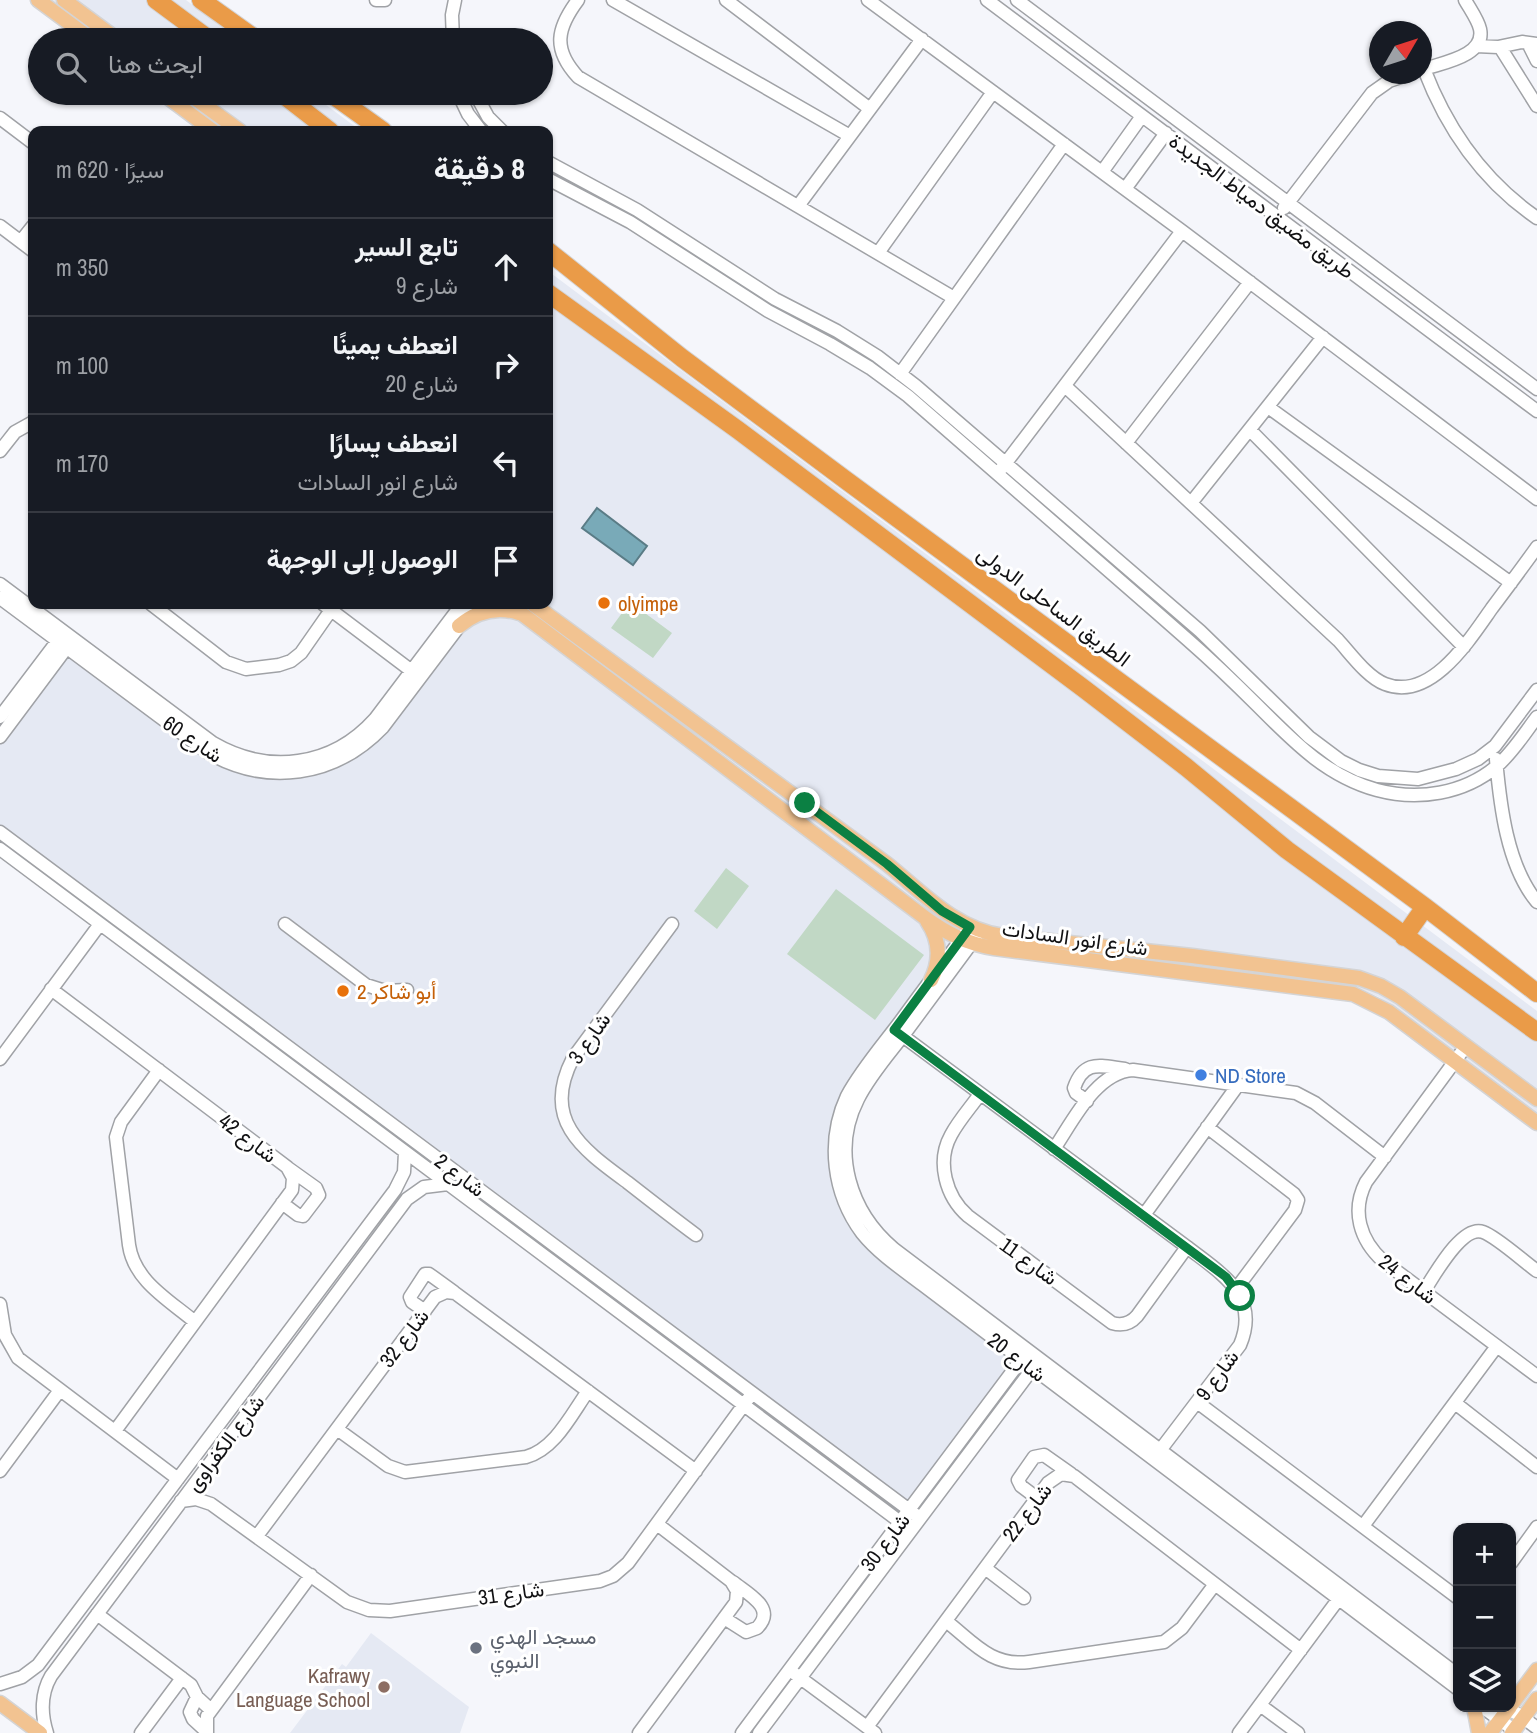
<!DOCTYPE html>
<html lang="ar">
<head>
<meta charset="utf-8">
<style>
	body { margin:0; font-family:"Archivo Narrow",Vazirmatn,sans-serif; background:#242831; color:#f1f3f6; direction:rtl }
	.controls { position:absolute; right:21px; bottom:21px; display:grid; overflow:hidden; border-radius:14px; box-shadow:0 2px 5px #0004 }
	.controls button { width:63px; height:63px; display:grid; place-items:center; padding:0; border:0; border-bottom:2px solid #363941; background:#171b24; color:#f1f3f6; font:35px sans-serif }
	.compass { position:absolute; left:1369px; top:21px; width:63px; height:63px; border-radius:50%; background:#171b24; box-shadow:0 2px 5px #0004; rotate:51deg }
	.stop { position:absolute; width:21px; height:21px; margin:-16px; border:5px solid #0b8043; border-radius:50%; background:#fff }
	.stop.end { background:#0b8043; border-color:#fff; box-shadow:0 2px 7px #0008 }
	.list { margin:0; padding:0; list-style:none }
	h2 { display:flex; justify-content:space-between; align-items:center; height:91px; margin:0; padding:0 28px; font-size:30px }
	h2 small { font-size:23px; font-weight:400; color:#9ea1a6 }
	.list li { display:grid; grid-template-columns:46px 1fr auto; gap:21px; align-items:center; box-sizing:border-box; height:98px; padding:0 28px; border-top:2px solid #363941 }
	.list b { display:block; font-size:26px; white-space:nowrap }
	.list p { margin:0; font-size:23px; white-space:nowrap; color:#9ea1a6 }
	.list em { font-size:23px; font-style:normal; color:#9ea1a6 }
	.icon { flex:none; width:38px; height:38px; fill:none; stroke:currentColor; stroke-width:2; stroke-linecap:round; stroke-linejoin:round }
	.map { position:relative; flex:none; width:1537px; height:1733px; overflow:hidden; direction:ltr }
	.search { position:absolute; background:#171b24; box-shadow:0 2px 5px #0004; left:28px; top:28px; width:525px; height:77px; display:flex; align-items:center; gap:18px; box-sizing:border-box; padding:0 24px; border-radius:38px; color:#9ea1a6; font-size:26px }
	.panel { position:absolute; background:#171b24; box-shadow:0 2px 5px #0004; left:28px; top:126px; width:525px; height:483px; border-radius:14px; direction:rtl }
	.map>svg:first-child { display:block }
</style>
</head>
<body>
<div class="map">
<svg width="1537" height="1733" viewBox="0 0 1537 1733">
	<rect width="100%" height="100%" fill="#f5f6fb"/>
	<path fill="#e5e9f3" d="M48,0H186L239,40H103Z
		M173,93H310L361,131H225Z
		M548,271L1537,1011V1114L1379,997L1354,986L991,943L971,938L849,1109L853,1208L865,1227L872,1235L1029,1360L910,1519L0,841V728L65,640L206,745L283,769L376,726L468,604H548Z
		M371,1633L469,1707L460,1733H290L342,1664L346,1667Z"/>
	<path fill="#c1d8c5" d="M630,602L672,633L653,658L611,628Z
		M726,868L749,886L717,929L694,911Z
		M836,889L924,955L875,1020L787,954Z"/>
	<path fill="#79aab8" stroke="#5a7c86" stroke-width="2" d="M597,508L647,546L633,565L582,528Z"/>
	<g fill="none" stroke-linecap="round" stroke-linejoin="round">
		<g stroke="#a0a2a6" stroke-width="15">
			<path id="minor" d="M376,0H385
				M578,0C557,28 552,49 578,77L954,298
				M613,0L850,136
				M726,0L870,109
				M868,0L1182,231L1537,499
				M987,0L1537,411
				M1017,0L1537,389
				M453,40L452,15L455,0
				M1528,43L1537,61
				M1476,46L1498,47L1522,42L1537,44
				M1500,47L1537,106
				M1424,69C1447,129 1483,181 1537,218
				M1422,70C1439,63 1486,57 1480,29C1478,20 1470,9 1465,0
				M458,93L468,114L481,131
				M475,93L488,117L502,131
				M0,118L33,143
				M548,162L637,210L775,299L837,331L877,356L916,386L1200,631L1309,737L1341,761L1359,770L1378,776L1418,779L1456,769L1478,759L1495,746L1537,690
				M1102,172L1142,116
				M548,179L630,222L768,311L830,344L870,368L908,396C1001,477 1095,558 1188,640C1212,661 1235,683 1257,705C1293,741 1326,776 1377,790C1418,801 1464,794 1497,766C1513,752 1524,734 1537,717
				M1125,189L1166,133
				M798,206L922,39
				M1284,208L1372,93L1389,81L1410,74
				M0,226L33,251
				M21,241L33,226
				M878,253L993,92
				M900,374L1064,144
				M1065,386L1338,640C1351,654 1367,677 1385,684C1431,702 1470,639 1492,608C1507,588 1522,568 1537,547
				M1268,407L1511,583
				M1250,430L1464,647
				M1126,443L1250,282
				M0,451L15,432L33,422
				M1002,468L1182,231
				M1191,503L1323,337
				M0,584L213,743C268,775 332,767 375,719L462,604
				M0,598L207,752C267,787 335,777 383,727L476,604
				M151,604L226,662L246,669L279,665L291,661L301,653L331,610
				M323,604L417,675
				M0,717L62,635
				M0,737L71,642
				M1496,759C1500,805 1507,866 1537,902
				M0,832L920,1518
				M0,849L911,1530
				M285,924L366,985L385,991L407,990
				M672,924L573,1058C541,1120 582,1149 627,1182C650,1200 673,1218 696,1235
				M970,927C947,959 923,990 900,1022C882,1046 861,1070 847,1096C826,1141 833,1194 862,1233C879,1254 902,1269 923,1285L1458,1689
				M976,937C952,969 929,1001 905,1033C889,1054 870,1075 858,1099C831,1152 850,1212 894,1249L1458,1675
				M51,989L287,1167L293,1178L292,1190L115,1431
				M896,1031L1187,1247C1220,1273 1261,1295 1240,1345L1155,1457
				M1466,1046L1366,1182C1351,1211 1360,1240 1383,1261L1537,1376
				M0,1059L100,924
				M159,1070L121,1122L116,1137L129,1245C134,1281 169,1300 195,1322
				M980,1094C971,1107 959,1120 951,1135C936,1162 946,1197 968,1216L1112,1323C1122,1326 1130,1324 1137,1316L1187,1247
				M1087,1101L1076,1093L1074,1088C1084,1059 1100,1066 1125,1069
				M1207,1127L1294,1194L1298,1200L1295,1210L1236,1289
				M1054,1149C1073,1121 1096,1072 1133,1070L1296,1093L1315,1103L1385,1157
				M282,1203L298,1215L303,1216L319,1195L316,1188L288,1168
				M1144,1215L1238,1085
				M1424,1291C1434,1276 1462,1224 1483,1232C1497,1237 1523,1261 1537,1271
				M0,1304L5,1335L18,1358L178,1479
				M425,1311L412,1302L410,1297L425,1274H429L454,1292
				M1197,1402L1458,1598
				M1455,1403L1537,1467
				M337,1429L388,1466L405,1472L526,1457C555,1449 571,1415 588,1391
				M0,1471L60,1390
				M1037,1498L1021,1486L1018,1480L1034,1457L1044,1455L1071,1474
				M181,1501L196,1499L211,1504L347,1602L369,1610L390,1611L600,1581L613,1576L628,1563L748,1399
				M1363,1526L1497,1346
				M257,1536L435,1297L446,1292L455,1293L696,1471
				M1511,1563L1537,1527
				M985,1568L1024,1598
				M97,1614L191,1685L197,1697L211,1710
				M724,1618L746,1632L757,1628C777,1608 748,1594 733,1582
				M946,1621C973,1642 991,1667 1029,1662L1164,1642L1182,1628L1215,1584
				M795,1674L875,1733
				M0,1684L22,1677L38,1665L395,1190L404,1172L405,1152
				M197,1697L190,1712L193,1719L206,1731
				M1260,1705L1298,1733
				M1482,1707L1514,1730
				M1502,1707L1518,1714L1537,1728
				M867,1727L1048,1483L1061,1474L1074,1476L1301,1650
				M47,1733C41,1714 41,1693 51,1676L407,1199L424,1187L448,1184
				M141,1733L182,1678
				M207,1733V1716L311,1575
				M639,1733L736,1602L737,1591L731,1581L657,1524
				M742,1733L1024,1356
				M759,1733L1036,1364
				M1239,1733L1343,1593"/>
		</g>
		<g stroke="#d4d4d5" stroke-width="17">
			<path id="major" d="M38,0L92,40
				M64,0L118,40
				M162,93L213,131
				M188,93L240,131
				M509,604L924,917C946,933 967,944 994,948L1353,994L1389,1012L1537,1123
				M533,604L887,864C923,893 955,929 1003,936L1192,956L1359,978L1381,986L1400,997L1537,1099
				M459,626C477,611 497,606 519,613
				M927,921C940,940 941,960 931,980
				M0,1703L40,1733
				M1511,1705L1537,1670
				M1474,1707L1479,1733
				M1490,1733L1510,1707
				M1512,1733L1537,1699"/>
		</g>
		<g stroke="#d4d4d5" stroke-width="20">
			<path id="highway" d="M156,0L210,40
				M201,0L257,40
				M281,93L330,131
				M330,93L383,131
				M548,251L682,358L847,481L1425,907L1537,993
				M548,293L738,430L1083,688L1186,767L1287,850L1537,1032
				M1404,937L1425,907"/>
		</g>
		<use href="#minor" stroke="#fff" stroke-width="12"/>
		<use href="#major" stroke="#f2c391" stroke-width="14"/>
		<use href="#highway" stroke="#ea9b48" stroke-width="18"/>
	</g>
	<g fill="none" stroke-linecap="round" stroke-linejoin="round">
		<path stroke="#0b8043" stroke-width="9" d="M805,803L887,864L942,911L970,927L894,1030L1226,1277L1240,1296"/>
	</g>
	<g fill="#e8710a" stroke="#fff" stroke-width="2.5">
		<circle cx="604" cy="603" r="7"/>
		<circle cx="343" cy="991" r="7"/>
	</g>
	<circle fill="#3f7fe0" stroke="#fff" stroke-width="2.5" cx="1201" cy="1075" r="7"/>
	<circle fill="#6b7280" stroke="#fff" stroke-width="2.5" cx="476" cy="1648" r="7"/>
	<circle fill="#8d6e63" stroke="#fff" stroke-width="2.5" cx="384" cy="1687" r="7"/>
	<g text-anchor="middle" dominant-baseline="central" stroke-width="6" stroke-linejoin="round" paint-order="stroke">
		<g font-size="21" fill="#111113" stroke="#fff">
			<text transform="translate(1262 206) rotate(37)">طريق مضيق دمياط الجديدة</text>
			<text transform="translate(1054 606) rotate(37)">الطريق الساحلى الدولى</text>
			<text transform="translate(193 739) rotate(34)">شارع 60</text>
			<text transform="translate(1075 938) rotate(8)">شارع انور السادات</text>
			<text transform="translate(589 1038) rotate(-55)">شارع 3</text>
			<text transform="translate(248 1138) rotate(37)">شارع 42</text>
			<text transform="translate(460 1175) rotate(37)">شارع 2</text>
			<text transform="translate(1029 1261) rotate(36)">شارع 11</text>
			<text transform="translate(1408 1279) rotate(38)">شارع 24</text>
			<text transform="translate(404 1338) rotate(-53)">شارع 32</text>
			<text transform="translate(1017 1357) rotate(37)">شارع 20</text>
			<text transform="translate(1217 1375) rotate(-54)">شارع 9</text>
			<text transform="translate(225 1443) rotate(-53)">شارع الكفراوى</text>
			<text transform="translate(1027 1512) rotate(-53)">شارع 22</text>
			<text transform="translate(885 1542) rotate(-53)">شارع 30</text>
			<text transform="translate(511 1593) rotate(-8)">شارع 31</text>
		</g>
		<g font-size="21" fill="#c56008" stroke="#fff" text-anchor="start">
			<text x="618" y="603">olyimpe</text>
			<text x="357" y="991">أبو شاكر 2</text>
		</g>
		<g font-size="21" fill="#366cbe" stroke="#fff" text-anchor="start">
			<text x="1215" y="1075">ND Store</text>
		</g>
		<g font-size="21" fill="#5b616d" stroke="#fff" text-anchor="start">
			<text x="490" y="1636">مسجد الهدي<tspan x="490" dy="24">النبوي</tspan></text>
		</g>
		<g font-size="21" fill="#785e54" stroke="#fff" text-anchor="end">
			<text x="370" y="1675">Kafrawy<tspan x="370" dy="24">Language School</tspan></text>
		</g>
	</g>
</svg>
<div class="controls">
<button>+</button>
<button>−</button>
<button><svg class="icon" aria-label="layers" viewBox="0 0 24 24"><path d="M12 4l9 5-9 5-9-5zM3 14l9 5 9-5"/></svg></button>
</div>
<svg class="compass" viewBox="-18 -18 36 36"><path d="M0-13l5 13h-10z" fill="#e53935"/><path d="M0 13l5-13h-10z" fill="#9ea1a6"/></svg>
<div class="stop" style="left:1240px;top:1296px"></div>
<div class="stop end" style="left:805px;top:803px"></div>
<div class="search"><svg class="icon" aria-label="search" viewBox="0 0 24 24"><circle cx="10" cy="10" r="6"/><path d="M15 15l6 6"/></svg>ابحث هنا</div>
<section class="panel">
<h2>8 دقيقة<small>سيرًا · 620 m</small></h2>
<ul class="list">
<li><svg class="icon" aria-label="ahead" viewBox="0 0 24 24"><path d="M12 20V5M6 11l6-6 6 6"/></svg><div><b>تابع السير</b><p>شارع 9</p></div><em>350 m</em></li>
<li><svg class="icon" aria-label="right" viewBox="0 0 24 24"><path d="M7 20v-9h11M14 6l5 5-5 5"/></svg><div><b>انعطف يمينًا</b><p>شارع 20</p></div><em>100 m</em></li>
<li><svg class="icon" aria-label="left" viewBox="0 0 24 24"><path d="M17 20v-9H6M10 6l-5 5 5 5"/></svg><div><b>انعطف يسارًا</b><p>شارع انور السادات</p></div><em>170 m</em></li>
<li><svg class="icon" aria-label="arrive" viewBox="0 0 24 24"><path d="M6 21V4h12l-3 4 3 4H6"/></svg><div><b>الوصول إلى الوجهة</b></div></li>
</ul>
</section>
</div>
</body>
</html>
